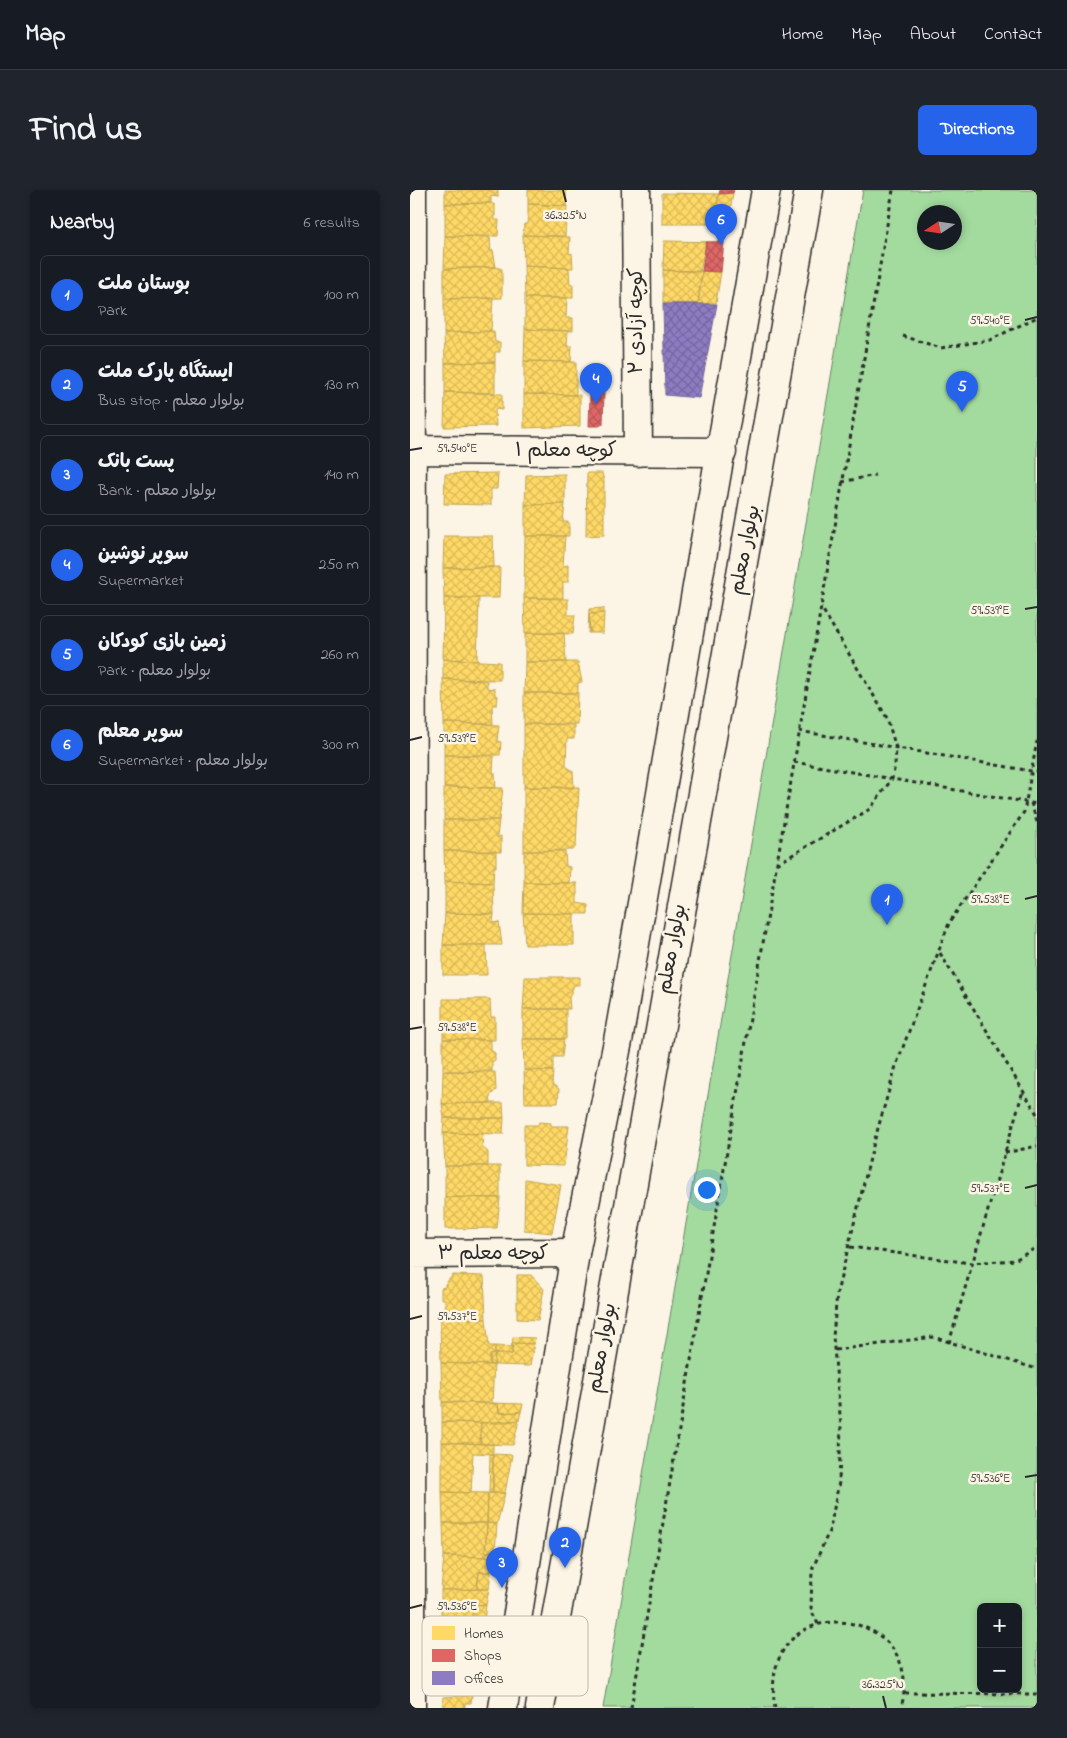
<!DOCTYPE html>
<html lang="en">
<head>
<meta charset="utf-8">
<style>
	body { margin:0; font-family:"Indie Flower","Playpen Sans Arabic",sans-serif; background:#20242c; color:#f1f3f6 }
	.controls { position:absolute; right:15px; bottom:15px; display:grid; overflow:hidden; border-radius:8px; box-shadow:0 2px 8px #0003 }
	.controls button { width:45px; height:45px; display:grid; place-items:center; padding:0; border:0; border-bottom:1px solid #363941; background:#171b24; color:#f1f3f6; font:25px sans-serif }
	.compass { position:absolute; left:507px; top:15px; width:45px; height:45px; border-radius:50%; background:#171b24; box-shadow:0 2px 8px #0003; rotate:258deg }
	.you { position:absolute; left:296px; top:999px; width:18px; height:18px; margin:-12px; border:4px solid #fff; border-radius:50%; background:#1a73e8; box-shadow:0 0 0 8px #1a73e833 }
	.badge { display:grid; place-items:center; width:32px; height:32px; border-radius:50%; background:#2563eb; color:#fff; font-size:16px; font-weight:700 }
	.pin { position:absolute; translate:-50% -41px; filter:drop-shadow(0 1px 2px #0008) }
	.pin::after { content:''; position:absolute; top:26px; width:18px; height:15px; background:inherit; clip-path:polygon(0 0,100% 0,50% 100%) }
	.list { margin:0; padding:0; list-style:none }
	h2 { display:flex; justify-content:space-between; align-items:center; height:65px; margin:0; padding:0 20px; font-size:21px }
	h2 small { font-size:16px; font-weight:400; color:#9ea1a6 }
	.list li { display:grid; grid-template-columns:32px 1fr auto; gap:15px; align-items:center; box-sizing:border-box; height:80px; margin:0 10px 10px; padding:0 10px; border:1px solid #363941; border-radius:8px }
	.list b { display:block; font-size:19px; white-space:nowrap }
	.list p { margin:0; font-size:16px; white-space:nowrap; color:#9ea1a6 }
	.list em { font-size:16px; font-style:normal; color:#9ea1a6 }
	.map { position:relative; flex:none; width:627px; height:1518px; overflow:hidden; border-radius:8px }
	header { display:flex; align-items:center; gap:30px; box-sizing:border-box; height:70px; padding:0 25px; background:#171b24; border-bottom:1px solid #363941 }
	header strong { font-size:24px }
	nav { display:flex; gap:28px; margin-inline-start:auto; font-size:18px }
	.intro { display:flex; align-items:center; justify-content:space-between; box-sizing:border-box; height:120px; padding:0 30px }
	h1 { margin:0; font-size:35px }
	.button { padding:12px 22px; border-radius:8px; background:#2563eb; color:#fff; font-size:18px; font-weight:700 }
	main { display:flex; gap:30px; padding:0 30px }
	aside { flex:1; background:#171b24; border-radius:8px; box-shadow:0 2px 8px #0003 }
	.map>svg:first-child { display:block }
</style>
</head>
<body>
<header>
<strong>Map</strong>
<nav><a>Home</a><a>Map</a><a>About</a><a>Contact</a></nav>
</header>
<div class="intro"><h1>Find us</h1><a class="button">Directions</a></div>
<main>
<aside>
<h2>Nearby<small>6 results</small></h2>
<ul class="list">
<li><span class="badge">1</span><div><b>بوستان ملت</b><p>Park</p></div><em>100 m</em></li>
<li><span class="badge">2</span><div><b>ایستگاه پارک ملت</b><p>Bus stop · بولوار معلم</p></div><em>130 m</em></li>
<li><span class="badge">3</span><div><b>پست بانک</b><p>Bank · بولوار معلم</p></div><em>140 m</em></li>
<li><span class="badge">4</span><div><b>سوپر نوشین</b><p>Supermarket</p></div><em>250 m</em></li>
<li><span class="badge">5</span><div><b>زمین بازی کودکان</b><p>Park · بولوار معلم</p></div><em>260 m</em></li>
<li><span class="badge">6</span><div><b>سوپر معلم</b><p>Supermarket · بولوار معلم</p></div><em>300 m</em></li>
</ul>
</aside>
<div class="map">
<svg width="627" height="1518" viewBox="0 0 627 1518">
	<defs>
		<pattern id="homes-cross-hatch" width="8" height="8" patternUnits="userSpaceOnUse" patternTransform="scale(1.25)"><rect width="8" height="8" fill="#ffd966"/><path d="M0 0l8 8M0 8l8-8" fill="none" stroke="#dbba59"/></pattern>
		<pattern id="shops-cross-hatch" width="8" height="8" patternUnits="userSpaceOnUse" patternTransform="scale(1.25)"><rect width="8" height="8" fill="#e06666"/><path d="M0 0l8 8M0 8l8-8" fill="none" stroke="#b65454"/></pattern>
		<pattern id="offices-cross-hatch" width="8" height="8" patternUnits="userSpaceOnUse" patternTransform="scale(1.25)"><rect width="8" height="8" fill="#8e7cc3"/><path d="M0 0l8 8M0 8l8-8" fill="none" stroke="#74669f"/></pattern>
	</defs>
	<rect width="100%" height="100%" fill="#fcf5e5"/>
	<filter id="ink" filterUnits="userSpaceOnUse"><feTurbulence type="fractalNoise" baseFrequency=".02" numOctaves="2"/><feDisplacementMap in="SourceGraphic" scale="10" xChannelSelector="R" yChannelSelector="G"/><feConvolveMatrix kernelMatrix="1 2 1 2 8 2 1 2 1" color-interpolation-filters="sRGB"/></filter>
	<g filter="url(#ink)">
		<path fill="#a3db9f" stroke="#678365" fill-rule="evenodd" d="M453,0H627V1518H193ZM514,22H544V52H514ZM571,1417H608V1499H571Z"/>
		<path fill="url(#homes-cross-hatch)" stroke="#bfa554" d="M35,0H88V7L81,6V13L35,14Z
			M118,0H156L157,16L118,14Z
			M252,3L309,4L302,34H252Z
			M323,3L318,34H302L309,4Z
			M81,13L85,15V30H89L88,46H35V14Z
			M118,14L157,16L155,46L113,45L114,34H118Z
			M113,45L160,47L159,64L162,63L163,78L114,76Z
			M35,46L80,47L81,62L83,60L86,77L34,79Z
			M254,51L314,52H296L290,82L253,80Z
			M114,76L159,78L160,95L163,94V108H115Z
			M86,77L92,79V108L34,109V79Z
			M253,80L292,81L288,114L253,113Z
			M292,81L311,82L306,113L288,114Z
			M83,108L81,141L34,143V109Z
			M115,108H157L156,128H163V141L115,139Z
			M115,139L158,141L157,156H162L161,172L114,171Z
			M81,141H84L85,152H90V162H85V172L35,173L34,143Z
			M114,171L166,172V205L114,204Z
			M85,172V203L35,202V173Z
			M181,191L194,193V204L180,203Z
			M35,202L92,204V220L85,219L86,236L34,237Z
			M114,204L170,205V236L114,238Z
			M88,283L87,299H81V315L34,314L35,284Z
			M177,283H192L194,291V345L176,346Z
			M155,284V314L115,315L116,285Z
			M155,314L153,332H159V346H115V315Z
			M34,346H83L84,377L33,378Z
			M115,346H155L153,376L158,375V392H153V408H114Z
			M84,377H90L89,408H34L33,378Z
			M34,408H69L67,471L33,469Z
			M114,408L158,409V425H165L163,444L115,443Z
			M194,418V423L179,424L180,443H178L179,419Z
			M194,423L193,443H180L179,424Z
			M115,443H154L156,472H115Z
			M33,469L90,472V490L33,489Z
			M115,472H168L172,492L168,493V503H114Z
			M33,489L77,491V498L85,499V505L88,506L87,515H82L83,534L34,533Z
			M114,503H168L167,534H114Z
			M34,533L89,535L87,551L91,552L90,565H34Z
			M114,534L164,535V549H157L156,576L163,581L164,598L114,597Z
			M34,565L84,566L83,583H85L86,598L34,597Z
			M34,597L93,598L89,630H34Z
			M114,597H169L166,656L163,660L114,661Z
			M34,630H89L87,647L91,646V662L34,661Z
			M34,661H86V677H84L83,693L35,691Z
			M114,661H155L156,676L160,677L159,693L114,692Z
			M35,691L83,693L84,724L35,723Z
			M114,692L167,693V713L178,715V724L113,723Z
			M35,723L84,724L83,733L89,732L92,755H33Z
			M113,723L164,724V755H115Z
			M33,755H76L77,785H33Z
			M115,787H170V795H164L159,808L160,819H113Z
			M33,809H80L81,827H85V850L33,849Z
			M113,819H156V849H113Z
			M33,849L81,850V860L85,863V871H82V881H33Z
			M113,849H154L152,867H143V881L114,880Z
			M114,880L143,881L142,894L149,899L148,913H115Z
			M33,881L85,882L86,900L80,906L81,913L32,914Z
			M81,913H93L94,928H34L32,914Z
			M34,928H94L93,944L33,943Z
			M129,932L141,933V936H159L154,976L114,975V935H128Z
			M33,943L73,944L72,957L78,962V976H35Z
			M35,976H90V1008L35,1007Z
			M115,989L151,995L142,1043L114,1040Z
			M35,1007L90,1008L87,1038L35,1039Z
			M43,1085L74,1086L76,1129L35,1128V1109H31V1098L35,1097V1094Z
			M107,1085H121L134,1099L128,1130L107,1129Z
			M30,1128L76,1129L79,1156H85V1164L80,1165V1175L31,1173Z
			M103,1147L125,1148L124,1154L102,1153V1164H85V1156L102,1157Z
			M102,1153L124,1154L120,1176L84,1175L85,1164H102Z
			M85,1164L84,1175H80V1165Z
			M31,1173L84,1175L82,1213L32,1212Z
			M32,1212L88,1214L89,1223L111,1222L109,1230L90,1233L32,1232Z
			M82,1213L113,1214L111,1222L89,1223L88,1214Z
			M109,1230L103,1255L70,1254L71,1233Z
			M32,1232L71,1233L70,1254L32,1252Z
			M32,1252L83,1254V1264L63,1263L61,1303L32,1302Z
			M80,1264H83V1303H79Z
			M83,1264L102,1265L95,1303H83Z
			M32,1302L78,1303L77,1333H33Z
			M78,1303H95L87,1334L77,1333Z
			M33,1333H77L75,1362H85V1367L34,1366Z
			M77,1333L87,1334L85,1362H75Z
			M34,1366L85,1367L81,1382H69L67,1399L31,1400Z
			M69,1382H81L79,1399H67Z
			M79,1399L76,1415L31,1413V1400Z
			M31,1413L64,1414L61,1431L31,1433Z
			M64,1414L76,1415L74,1431H61Z
			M62,1505L61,1513H55V1518H32L33,1507Z"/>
		<path fill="url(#shops-cross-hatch)" stroke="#aa5454" d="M310,0H324L323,3L309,4Z
			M296,52H314L311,82L292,81Z
			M180,204H194L193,234L189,236H179Z"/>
		<path fill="url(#offices-cross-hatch)" stroke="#706495" d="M253,114H307L289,208L255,205Z"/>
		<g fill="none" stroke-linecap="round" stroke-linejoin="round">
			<g stroke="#2b2b2b" stroke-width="31">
				<path id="minor" d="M226,0L228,262
					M0,260L312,262
					M0,1064L165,1063
					M1,1518L2,0"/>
			</g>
			<g stroke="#2b2b2b" stroke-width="31">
				<path id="major" d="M93,1518L165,1063L208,851L356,0
					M130,1518L399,0"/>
			</g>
			<path stroke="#2b2b2b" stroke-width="3" stroke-dasharray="4 4" stroke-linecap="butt" d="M493,146L531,158L580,150L627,127
				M432,292L465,285
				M389,541L627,582
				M384,572L627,614
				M621,613L627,632
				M367,674L460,619L482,589L485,575L486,558L477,528L411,417
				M530,763L627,924
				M595,963L627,956
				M440,1057L561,1073L605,1070L627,1057
				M539,1153L613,901
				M425,1160L523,1147L627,1179
				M408,1434L401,1420L402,1380L420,1339L429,1292L431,1236L423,1147L427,1103L464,952L486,876L539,733L614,622L627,551
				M495,1503L627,1504
				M221,1518L483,0
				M365,1518C345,1394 520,1413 491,1518"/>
			<use href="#minor" stroke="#fcf5e5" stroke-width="28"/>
			<use href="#major" stroke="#fcf5e5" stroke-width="28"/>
		</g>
	</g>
	<path fill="none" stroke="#2b2b2b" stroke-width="2" d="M153,0L156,12M615,130L627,127M0,260L12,258M615,419L627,417M0,550L12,547M615,709L627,706M0,839L12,837M615,998L627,995M0,1129L12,1126M615,1287L627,1285M0,1418L12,1415M473,1506L476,1518"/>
	<g text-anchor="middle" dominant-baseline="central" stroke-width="5" stroke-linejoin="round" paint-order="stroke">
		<g font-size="20" fill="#2b2b2b" stroke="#fcf5e5">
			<text transform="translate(227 131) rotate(-90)">کوچه آزادی ۲</text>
			<text x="156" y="261">کوچه معلم ۱</text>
			<text transform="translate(336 360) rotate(-79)">بولوار معلم</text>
			<text transform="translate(263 759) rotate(-80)">بولوار معلم</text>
			<text x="83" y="1064">کوچه معلم ۳</text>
			<text transform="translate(193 1158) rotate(-80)">بولوار معلم</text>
		</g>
	</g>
	<rect x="12" y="1426" width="166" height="80" rx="8" fill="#fcf5e5" stroke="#bdb8ad" stroke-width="1"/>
	<rect x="22" y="1436" width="23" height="14" fill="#ffd966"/>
	<rect x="22" y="1459" width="23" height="13" fill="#e06666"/>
	<rect x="22" y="1481" width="23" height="14" fill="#8e7cc3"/>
	<g font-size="14" fill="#2b2b2b">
		<text x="54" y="1448">Homes</text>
		<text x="54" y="1470">Shops</text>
		<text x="54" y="1493">Offices</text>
	</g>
	<g font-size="12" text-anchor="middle" fill="#2b2b2b" stroke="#fcf5e5" stroke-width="5" stroke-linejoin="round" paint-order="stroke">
		<text x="156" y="29">36.325°N</text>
		<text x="580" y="134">59.540°E</text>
		<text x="47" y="262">59.540°E</text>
		<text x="580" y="424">59.539°E</text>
		<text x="47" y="552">59.539°E</text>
		<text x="580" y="713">59.538°E</text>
		<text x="47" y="841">59.538°E</text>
		<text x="580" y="1002">59.537°E</text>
		<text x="47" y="1130">59.537°E</text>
		<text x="580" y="1292">59.536°E</text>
		<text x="47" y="1420">59.536°E</text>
		<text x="473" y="1498">36.325°N</text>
	</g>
</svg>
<div class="controls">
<button>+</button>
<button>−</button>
</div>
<svg class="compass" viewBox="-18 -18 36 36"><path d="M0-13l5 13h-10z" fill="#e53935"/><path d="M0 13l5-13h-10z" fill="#9ea1a6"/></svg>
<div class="you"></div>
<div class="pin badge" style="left:477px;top:735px">1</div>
<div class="pin badge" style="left:155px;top:1378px">2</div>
<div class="pin badge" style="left:92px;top:1398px">3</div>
<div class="pin badge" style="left:186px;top:214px">4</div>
<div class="pin badge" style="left:552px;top:222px">5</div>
<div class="pin badge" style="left:311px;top:55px">6</div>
</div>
</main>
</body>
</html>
